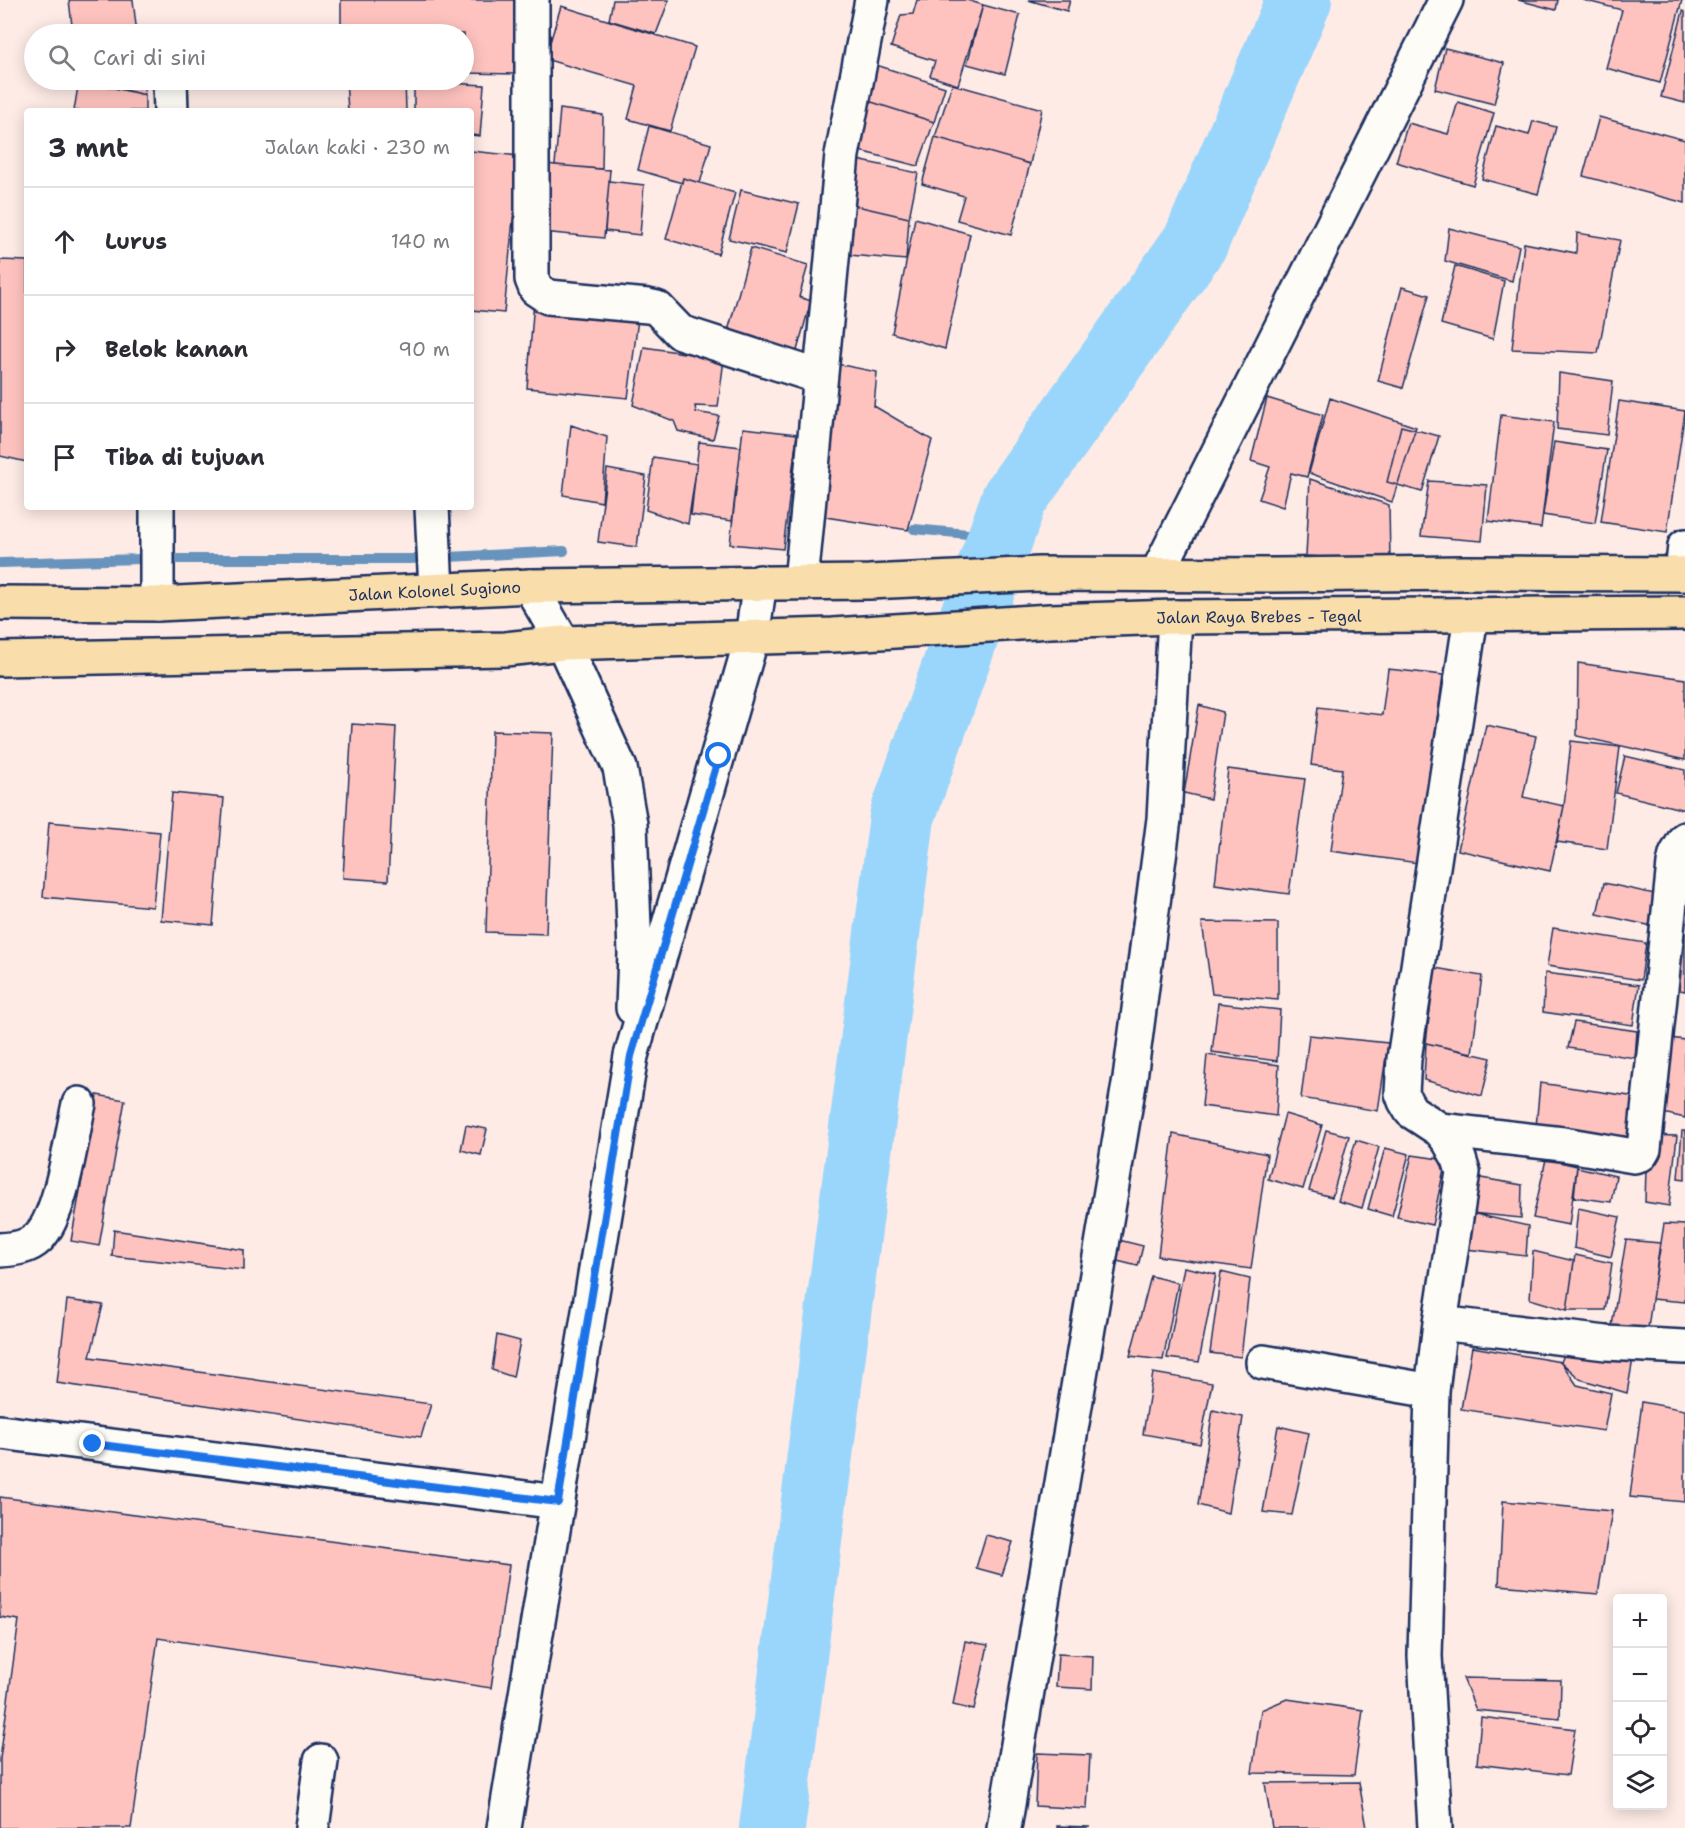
<!DOCTYPE html>
<html lang="id">
<head>
<meta charset="utf-8">
<style>
	body { margin:0; font-family:"Shantell Sans",sans-serif; background:#f2f2f3; color:#2b2b33 }
	.controls { position:absolute; right:18px; bottom:18px; display:grid; overflow:hidden; border-radius:6px; box-shadow:0 3px 15px #0003 }
	.controls button { width:54px; height:54px; display:grid; place-items:center; padding:0; border:0; border-bottom:2px solid #e1e1e2; background:#fff; color:#2b2b33; font:30px sans-serif }
	.stop { position:absolute; width:18px; height:18px; margin:-14px; border:4px solid #1a73e8; border-radius:50%; background:#fff }
	.stop.end { background:#1a73e8; border-color:#fff; box-shadow:0 2px 6px #0008 }
	.list { margin:0; padding:0; list-style:none }
	h2 { display:flex; justify-content:space-between; align-items:center; height:78px; margin:0; padding:0 24px; font-size:26px }
	h2 small { font-size:20px; font-weight:400; color:#7c7c81 }
	.list li { display:grid; grid-template-columns:39px 1fr auto; gap:18px; align-items:center; box-sizing:border-box; height:108px; padding:0 24px; border-top:2px solid #e1e1e2 }
	.list b { display:block; font-size:22px; white-space:nowrap }
	.list em { font-size:20px; font-style:normal; color:#7c7c81 }
	.icon { flex:none; width:33px; height:33px; fill:none; stroke:currentColor; stroke-width:2; stroke-linecap:round; stroke-linejoin:round }
	.map { position:relative; flex:none; width:1685px; height:1828px; overflow:hidden }
	.search { position:absolute; background:#fff; box-shadow:0 3px 15px #0003; left:24px; top:24px; width:450px; height:66px; display:flex; align-items:center; gap:15px; box-sizing:border-box; padding:0 21px; border-radius:33px; color:#7c7c81; font-size:22px }
	.panel { position:absolute; background:#fff; box-shadow:0 3px 15px #0003; left:24px; top:108px; width:450px; height:402px; border-radius:6px }
	.map>svg:first-child { display:block }
</style>
</head>
<body>
<div class="map">
<svg width="1685" height="1828" viewBox="0 0 1685 1828">
	<rect width="100%" height="100%" fill="#feebe6"/>
	<filter id="ink" filterUnits="userSpaceOnUse"><feTurbulence type="fractalNoise" baseFrequency=".0167" numOctaves="2"/><feDisplacementMap in="SourceGraphic" scale="12" xChannelSelector="R" yChannelSelector="G"/><feConvolveMatrix kernelMatrix="1 2 1 2 8 2 1 2 1" color-interpolation-filters="sRGB"/></filter>
	<g filter="url(#ink)">
		<g fill="none" stroke-linecap="round" stroke-linejoin="round">
			<path stroke="#6793bc" stroke-width="10" d="M914,529L1000,537
				M0,563L141,559H410L564,551"/>
			<path stroke="#9ad6fb" stroke-width="66" d="M772,1828L902,817L1014,499L1196,241L1299,0"/>
		</g>
		<path fill="#ffc3bf" stroke="#1b2f5e" stroke-width="1.5" d="M69,0H133L137,34H73Z
			M341,0H524L522,74L464,73V34H341Z
			M613,0H669L656,34L609,20Z
			M917,0H967L983,5L958,85L930,76L935,61L891,47L901,15L913,14Z
			M1028,0H1070L1067,11Z
			M1518,0H1558L1556,10Z
			M1583,0H1682L1660,83L1606,68L1622,10Z
			M983,5L1020,15L1005,74L967,64Z
			M561,6L695,47L670,131L628,119L637,86L545,59Z
			M1683,11L1685,12V103L1661,97Z
			M1445,48L1504,63L1494,104L1435,89Z
			M870,63L945,87L934,122L859,98Z
			M79,80L145,95V111H74Z
			M84,80H143L145,95Z
			M346,80H405L406,111H348Z
			M414,81L484,85L480,136L471,135V111H414Z
			M952,84L1042,109L1030,164L935,137Z
			M859,98L934,122L918,166L848,148Z
			M1458,102L1494,113L1473,185L1396,162L1408,123L1448,134Z
			M560,109L603,115L602,169L555,165Z
			M1599,117L1685,140V203L1583,176Z
			M1533,121L1556,127L1538,194L1482,179L1496,126L1529,135Z
			M649,126L711,144L700,183L683,178L682,183L638,170Z
			M935,137L1030,164L1011,235L957,220L964,196L922,184Z
			M471,151L519,156L504,313L471,310Z
			M848,158L918,173L909,218L844,203Z
			M545,164L610,170L604,238L542,232Z
			M683,178L735,193L718,254L666,239Z
			M609,181L644,185L640,235L605,231Z
			M741,190L799,204L787,253L729,239Z
			M844,203L909,218L906,260L838,254Z
			M915,218L970,234L945,349L892,333Z
			M1449,228L1519,246L1512,281L1445,261Z
			M1577,233L1620,240L1598,353L1512,349L1524,243L1576,253Z
			M751,248L808,265L799,297L811,301L794,361L725,342Z
			M0,260L27,261V462L0,456Z
			M1455,266L1504,281L1493,339L1441,324Z
			M1402,287L1429,295L1403,388L1378,381Z
			M534,301L639,311L628,398L527,388Z
			M644,347L724,359L718,407L695,406L696,412L719,416L713,439L678,431L674,421L633,405Z
			M827,362L877,372L874,406L932,440L908,530L813,515Z
			M1559,373L1613,381L1607,435L1557,429Z
			M1267,398L1323,415L1307,477L1291,473L1283,507L1259,499L1270,467L1251,461Z
			M1330,398L1416,427L1392,502L1309,473Z
			M1619,401L1685,411L1667,532L1601,522Z
			M1501,415L1554,422L1541,528L1488,521Z
			M571,425L607,437L602,502L563,495Z
			M1401,426L1439,436L1422,492L1387,482Z
			M743,428L797,434L783,549L730,544Z
			M699,442L741,447L732,521L691,515Z
			M1554,442L1607,450L1595,523L1543,515Z
			M653,457L697,464L688,524L646,510Z
			M607,469L646,476L637,547L598,542Z
			M1310,479L1389,505L1390,561L1306,556Z
			M1429,481L1487,485L1482,541L1421,536Z
			M1578,663L1685,679V760L1577,736Z
			M1388,669L1443,675L1418,863L1331,851L1342,769L1311,765L1318,707L1382,715Z
			M1199,705L1223,712L1210,799L1184,793Z
			M352,724L396,727L388,881L343,878Z
			M1486,725L1536,736L1523,797L1564,806L1550,871L1458,850Z
			M492,731L553,733L546,934L486,932Z
			M1571,741L1620,747L1607,849L1557,842L1564,806Z
			M1625,756L1685,770V810L1616,793Z
			M1228,769L1305,779L1289,894L1215,884Z
			M172,793L224,798L213,925L161,920Z
			M49,822L160,832L153,907L43,897Z
			M1685,861V991L1675,989Z
			M1604,883L1664,896L1657,927L1597,914Z
			M1202,922L1278,923V1000L1212,994Z
			M1553,928L1646,943L1641,980L1547,966Z
			M1435,968L1482,976L1472,1053L1426,1043Z
			M1545,973L1639,985L1633,1025L1543,1012Z
			M1218,1003L1280,1010L1277,1061L1212,1052Z
			M1574,1022L1637,1031L1635,1058L1568,1048Z
			M1309,1035L1388,1043L1378,1111L1301,1098Z
			M1670,1038L1685,1040V1118L1663,1113Z
			M1426,1043L1491,1058L1482,1096L1424,1080Z
			M1207,1055L1279,1065L1276,1116L1202,1106Z
			M1540,1083L1643,1098L1637,1150L1536,1127Z
			M97,1095L125,1100L99,1246L71,1241Z
			M1285,1114L1322,1125L1303,1189L1268,1179Z
			M466,1125L487,1129L481,1155L461,1150Z
			M1326,1130L1349,1136L1332,1197L1309,1191Z
			M1682,1131H1685V1179L1678,1178Z
			M1173,1134L1267,1154L1251,1269L1158,1256Z
			M1647,1135L1677,1136L1669,1206L1645,1202Z
			M1356,1140L1379,1147L1362,1208L1338,1201Z
			M1385,1148L1409,1154L1392,1216L1368,1209Z
			M1412,1155L1446,1160L1432,1225L1397,1217Z
			M1546,1159L1577,1166L1569,1225L1533,1218Z
			M1577,1167L1616,1176L1611,1202L1574,1197Z
			M1475,1177L1522,1185L1521,1218L1471,1213Z
			M1578,1208L1620,1217L1611,1257L1574,1248Z
			M1471,1213L1528,1226L1526,1256L1466,1249Z
			M1664,1224L1685,1225V1302L1652,1299Z
			M114,1230L244,1250V1270L112,1256Z
			M1119,1240L1143,1246L1138,1266L1113,1260Z
			M1626,1240L1660,1243L1648,1328L1612,1326Z
			M1533,1251L1574,1261L1567,1310L1530,1299Z
			M1575,1255L1612,1263L1605,1310H1567Z
			M1184,1267L1216,1274L1199,1362L1167,1358Z
			M1221,1272L1250,1279L1241,1357L1210,1353Z
			M1151,1276L1178,1283L1163,1360L1130,1356Z
			M67,1300L103,1305L90,1357L431,1404L421,1437L57,1383Z
			M497,1335L520,1341L513,1377L492,1370Z
			M1472,1347L1561,1362L1577,1385L1611,1393L1604,1431L1461,1409Z
			M1567,1348L1633,1359L1627,1393L1580,1379L1561,1362Z
			M1153,1373L1212,1383L1200,1444L1143,1434Z
			M1642,1402L1685,1410V1502L1630,1497Z
			M1213,1410L1243,1417L1228,1513L1198,1505Z
			M1278,1426L1309,1433L1292,1515L1263,1512Z
			M0,1497L509,1565L491,1688L158,1638L131,1828H0V1759L19,1620L0,1617Z
			M1503,1501L1612,1511L1598,1594L1499,1585Z
			M986,1535L1013,1542L1002,1575L976,1568Z
			M965,1641L988,1645L974,1710L953,1705Z
			M1058,1654L1093,1656L1092,1689L1056,1687Z
			M1463,1678L1561,1680L1560,1718L1476,1710Z
			M1287,1699L1363,1710L1354,1775L1252,1773L1261,1710Z
			M1481,1717L1575,1729L1568,1775L1477,1764Z
			M1037,1753L1090,1755L1087,1809L1035,1806Z
			M1359,1782L1367,1828H1272L1265,1783Z
			M1057,1826L1090,1827L1057,1828Z"/>
		<g fill="none" stroke-linecap="round" stroke-linejoin="round">
			<g stroke="#1b2f5e" stroke-width="38">
				<path id="minor" d="M532,0V279L536,289L548,297L648,306L657,308L680,332L820,377
					M170,80L171,111
					M432,507L436,590
					M1157,574L1446,0
					M1682,574L1685,546
					M801,582L842,155L872,0
					M530,586L563,643L620,768L630,824L635,953L633,1008
					M157,604V507
					M1440,1130L1563,1144L1634,1156L1641,1154L1644,1149L1674,864L1676,855L1685,839
					M0,1250C14,1249 28,1248 39,1237C62,1213 71,1138 79,1104
					M1440,1323L1606,1343L1685,1347
					M1263,1362L1432,1391
					M0,1432L558,1502
					M312,1828L321,1761
					M504,1828L631,1056L752,637L760,582
					M1004,1828L1130,1078L1164,819L1175,617
					M1435,1828L1425,1656L1432,1391L1440,1323L1463,1172L1459,1159L1449,1141L1440,1130L1411,1111L1405,1101L1402,1093L1404,1059L1471,616"/>
			</g>
			<g stroke="#1b2f5e" stroke-width="38">
				<g id="highway">
					<path id="s1" d="M0,603L157,604L530,586L869,582L1039,574L1274,575L1464,573L1685,574"/>
					<path id="s2" d="M0,659L505,649L563,643L833,635L1050,621L1175,617L1685,613"/>
				</g>
			</g>
			<use href="#minor" stroke="#fdfcf7" stroke-width="33"/>
			<use href="#highway" stroke="#f9ddab" stroke-width="33"/>
		</g>
	</g>
	<g fill="none" stroke-linecap="round" stroke-linejoin="round" filter="url(#ink)">
		<path stroke="#1a73e8" stroke-width="8" d="M93,1444L558,1502L631,1056L719,756"/>
	</g>
	<g text-anchor="middle" dominant-baseline="central" stroke-width="5" stroke-linejoin="round" paint-order="stroke">
		<g font-size="16" fill="#1b2f5e" stroke="#fdfcf7">
			<text stroke="none"><textPath href="#s1" startOffset="435">Jalan Kolonel Sugiono</textPath></text>
			<text stroke="none"><textPath href="#s2" startOffset="1260">Jalan Raya Brebes - Tegal</textPath></text>
		</g>
	</g>
</svg>
<div class="controls">
<button>+</button>
<button>−</button>
<button><svg class="icon" aria-label="locate" viewBox="0 0 24 24"><circle cx="12" cy="12" r="6"/><path d="M12 2v4M12 18v4M2 12h4M18 12h4"/></svg></button>
<button><svg class="icon" aria-label="layers" viewBox="0 0 24 24"><path d="M12 4l9 5-9 5-9-5zM3 14l9 5 9-5"/></svg></button>
</div>
<div class="stop" style="left:719px;top:756px"></div>
<div class="stop end" style="left:93px;top:1444px"></div>
<div class="search"><svg class="icon" aria-label="search" viewBox="0 0 24 24"><circle cx="10" cy="10" r="6"/><path d="M15 15l6 6"/></svg>Cari di sini</div>
<section class="panel">
<h2>3 mnt<small>Jalan kaki · 230 m</small></h2>
<ul class="list">
<li><svg class="icon" aria-label="ahead" viewBox="0 0 24 24"><path d="M12 20V5M6 11l6-6 6 6"/></svg><div><b>Lurus</b></div><em>140 m</em></li>
<li><svg class="icon" aria-label="right" viewBox="0 0 24 24"><path d="M7 20v-9h11M14 6l5 5-5 5"/></svg><div><b>Belok kanan</b></div><em>90 m</em></li>
<li><svg class="icon" aria-label="arrive" viewBox="0 0 24 24"><path d="M6 21V4h12l-3 4 3 4H6"/></svg><div><b>Tiba di tujuan</b></div></li>
</ul>
</section>
</div>
</body>
</html>
